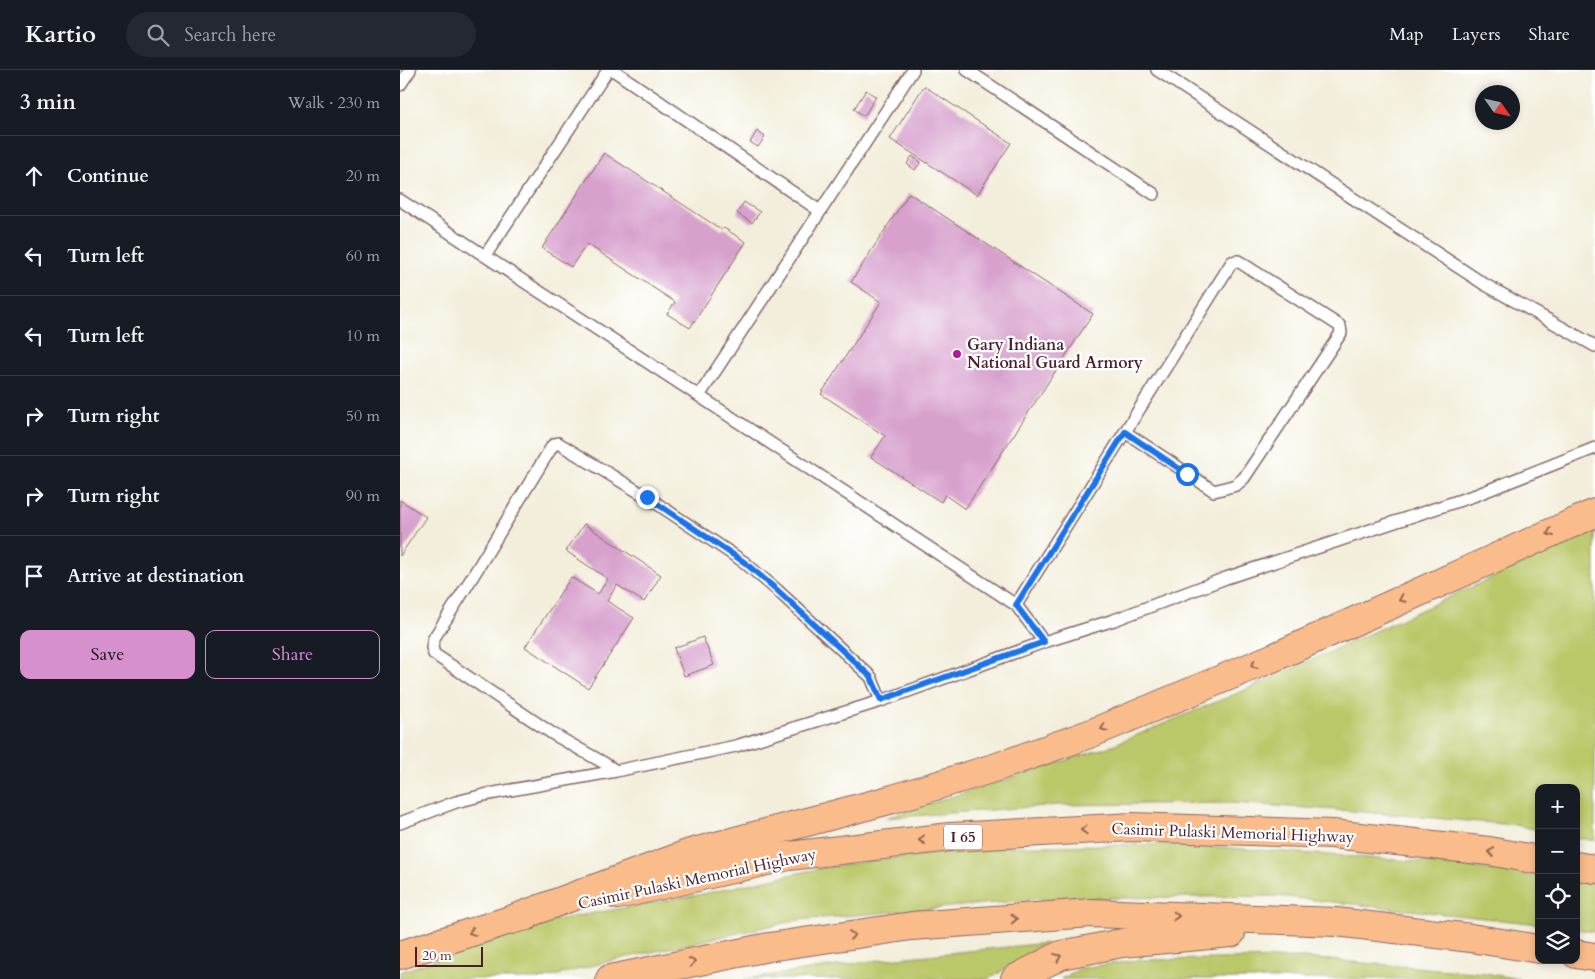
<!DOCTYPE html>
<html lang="en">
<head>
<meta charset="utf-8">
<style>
	body { margin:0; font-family:Cardo,serif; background:#242831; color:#f1f3f6 }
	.controls { position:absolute; right:15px; bottom:15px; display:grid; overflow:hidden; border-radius:10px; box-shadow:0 2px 8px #0003 }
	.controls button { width:45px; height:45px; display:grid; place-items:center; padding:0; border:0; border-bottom:1px solid #363941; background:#171b24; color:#f1f3f6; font:25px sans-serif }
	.compass { position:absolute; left:1075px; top:15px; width:45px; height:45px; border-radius:50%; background:#171b24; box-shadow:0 2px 8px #0003; rotate:124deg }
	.scale { position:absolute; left:15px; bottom:12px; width:68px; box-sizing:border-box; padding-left:5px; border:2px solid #4a1f2b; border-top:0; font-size:14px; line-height:18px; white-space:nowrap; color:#4a1f2b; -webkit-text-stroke:4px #fff; paint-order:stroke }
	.stop { position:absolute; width:15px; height:15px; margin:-11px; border:4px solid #1a73e8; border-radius:50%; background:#fff }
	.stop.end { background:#1a73e8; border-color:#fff; box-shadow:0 1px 5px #0008 }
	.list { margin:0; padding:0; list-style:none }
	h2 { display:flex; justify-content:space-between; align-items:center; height:65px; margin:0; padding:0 20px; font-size:21px }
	h2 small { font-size:16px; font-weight:400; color:#9ea1a6 }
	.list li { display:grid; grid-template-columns:32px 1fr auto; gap:15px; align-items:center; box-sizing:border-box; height:80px; padding:0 20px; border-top:1px solid #363941 }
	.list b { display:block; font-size:19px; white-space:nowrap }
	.list em { font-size:16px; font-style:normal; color:#9ea1a6 }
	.actions { display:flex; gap:10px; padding:15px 20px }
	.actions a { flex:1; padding:11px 0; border:1px solid #d690ce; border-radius:10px; text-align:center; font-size:18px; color:#d690ce }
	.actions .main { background:#d690ce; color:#111 }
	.icon { flex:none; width:28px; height:28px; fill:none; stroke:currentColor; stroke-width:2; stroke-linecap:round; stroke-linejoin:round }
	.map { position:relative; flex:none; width:1195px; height:909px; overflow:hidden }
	header { display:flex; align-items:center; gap:30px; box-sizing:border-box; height:70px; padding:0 25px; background:#171b24; border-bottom:1px solid #363941 }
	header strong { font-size:24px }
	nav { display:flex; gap:28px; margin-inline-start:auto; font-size:18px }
	.search { width:350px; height:45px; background:#242831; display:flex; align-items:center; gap:12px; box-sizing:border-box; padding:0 18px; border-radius:28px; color:#9ea1a6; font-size:19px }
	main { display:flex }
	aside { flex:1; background:#171b24 }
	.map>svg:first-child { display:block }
</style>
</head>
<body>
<header>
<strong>Kartio</strong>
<div class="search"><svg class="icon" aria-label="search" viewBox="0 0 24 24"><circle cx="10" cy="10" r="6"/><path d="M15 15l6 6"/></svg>Search here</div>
<nav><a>Map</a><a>Layers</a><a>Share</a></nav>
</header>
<main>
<aside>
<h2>3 min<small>Walk · 230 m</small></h2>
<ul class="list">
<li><svg class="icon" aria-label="ahead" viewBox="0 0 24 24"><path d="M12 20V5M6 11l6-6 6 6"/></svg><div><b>Continue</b></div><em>20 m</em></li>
<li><svg class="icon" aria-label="left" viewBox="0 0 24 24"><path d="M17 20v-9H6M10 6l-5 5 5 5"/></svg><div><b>Turn left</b></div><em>60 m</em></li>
<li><svg class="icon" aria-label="left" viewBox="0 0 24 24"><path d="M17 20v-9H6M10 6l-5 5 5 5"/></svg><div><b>Turn left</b></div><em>10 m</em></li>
<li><svg class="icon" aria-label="right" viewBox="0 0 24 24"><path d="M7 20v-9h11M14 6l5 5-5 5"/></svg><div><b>Turn right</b></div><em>50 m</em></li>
<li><svg class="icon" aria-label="right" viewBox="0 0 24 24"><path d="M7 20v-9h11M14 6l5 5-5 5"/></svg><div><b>Turn right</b></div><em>90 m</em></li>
<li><svg class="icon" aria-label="arrive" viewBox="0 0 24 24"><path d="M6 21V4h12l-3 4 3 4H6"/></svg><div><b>Arrive at destination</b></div></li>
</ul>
<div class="actions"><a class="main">Save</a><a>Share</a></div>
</aside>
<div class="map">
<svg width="1195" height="909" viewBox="0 0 1195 909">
	<rect width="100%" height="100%" fill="#fff"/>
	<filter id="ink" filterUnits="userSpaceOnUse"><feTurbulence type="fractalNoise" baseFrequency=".02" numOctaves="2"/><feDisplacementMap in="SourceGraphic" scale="10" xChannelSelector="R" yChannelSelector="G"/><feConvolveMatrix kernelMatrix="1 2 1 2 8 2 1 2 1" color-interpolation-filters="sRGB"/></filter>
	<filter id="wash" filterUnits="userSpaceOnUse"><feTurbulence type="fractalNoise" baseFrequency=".0096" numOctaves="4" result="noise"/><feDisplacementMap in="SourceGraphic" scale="20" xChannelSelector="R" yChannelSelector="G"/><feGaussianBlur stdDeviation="1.12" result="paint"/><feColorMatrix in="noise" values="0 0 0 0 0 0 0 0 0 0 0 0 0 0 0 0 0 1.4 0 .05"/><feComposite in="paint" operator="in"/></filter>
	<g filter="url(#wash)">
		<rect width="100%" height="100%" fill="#f3eedb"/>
		<path fill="#bbc869" stroke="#82744a" d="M1195,461V771L1176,767V718H1139V760L1115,755L953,741L830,733L658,735L485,748L708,677L845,620Z
			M776,774L1038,793L1139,806V854L877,826L642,829L398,850L210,891L142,909H0V902L149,851L298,825L422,798L572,777Z
			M1176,811L1195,813V862L1176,859Z
			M647,873L589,909H345L479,890Z
			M904,888L1085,903L1119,909H661L681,898L738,890Z"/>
		<g id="blocks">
			<path fill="#d7a0cd" d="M524,16L611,73L577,125L490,69Z
				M466,20L476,27L464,46L454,39Z
				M357,61L365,67L358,77L350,72Z
				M204,83L322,160L324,158L346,172L290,258L267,244L275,232L187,174L171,197L142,178Z
				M512,86L521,92L515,100L507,94Z
				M509,123L693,244L565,439L545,425L541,432L471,387L485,366L421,324L481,232L451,212Z
				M344,132L360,142L352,153L337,143Z
				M0,430L26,447L0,486Z
				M184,454L261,505L244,532L217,515L207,531L234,548L188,618L125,577L171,507L198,524L208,509L166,481Z
				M303,567L314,595L284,606L274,578Z"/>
		</g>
	</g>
	<g filter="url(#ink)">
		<use href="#blocks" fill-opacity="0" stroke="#856769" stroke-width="1"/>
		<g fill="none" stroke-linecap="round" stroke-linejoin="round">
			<g stroke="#856769" stroke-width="14">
				<path id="service" d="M208,0L85,186L299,326
					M213,0L420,141
					M513,0L299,326L616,535
					M567,0L754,124
					M757,0L1084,214L1195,276
					M0,15L10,0
					M0,130L85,186
					M644,572L616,535L832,192L838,191L940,256L941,263L844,408L836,415L814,421L725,362
					M216,701L204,693L153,664L34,584L32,577L34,568C75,505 113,439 153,375L158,373L247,427L344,492L377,520L471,607L481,631
					M0,753L56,732L84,725L216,701L336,676L481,631L644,572L714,550L826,508L1076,425L1195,378"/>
			</g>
			<g stroke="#856769" stroke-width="30">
				<path id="motorway" d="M1176,796L1195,799
					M218,825L389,786L550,767L733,757L932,764L1089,781L1139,790
					M110,850L290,783L493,729L600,696L692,663L877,586L1195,443
					M1176,884L1195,887
					M0,885L110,850L127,846
					M210,909L369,877L512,856L691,843L936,852L1071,868L1139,879
					M615,909L661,885L722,873L831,863"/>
			</g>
			<use href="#service" stroke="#fff" stroke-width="11"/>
			<use href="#motorway" stroke="#fabc8b" stroke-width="28"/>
		</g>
		<defs><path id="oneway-chevron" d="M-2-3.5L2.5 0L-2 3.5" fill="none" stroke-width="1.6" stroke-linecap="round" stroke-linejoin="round" transform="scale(1.25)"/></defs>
		<g stroke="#996656">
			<use href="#oneway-chevron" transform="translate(1150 463) rotate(156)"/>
			<use href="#oneway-chevron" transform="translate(1002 529) rotate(156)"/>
			<use href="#oneway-chevron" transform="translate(854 595) rotate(157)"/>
			<use href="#oneway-chevron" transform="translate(704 658) rotate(157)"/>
			<use href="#oneway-chevron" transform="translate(684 760) rotate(177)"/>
			<use href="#oneway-chevron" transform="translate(522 770) rotate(174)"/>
			<use href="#oneway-chevron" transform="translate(1091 782) rotate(-172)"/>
			<use href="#oneway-chevron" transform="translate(776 846) rotate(2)"/>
			<use href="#oneway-chevron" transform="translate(614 849) rotate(-4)"/>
			<use href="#oneway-chevron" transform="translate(72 862) rotate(162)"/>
			<use href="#oneway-chevron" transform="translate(452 865) rotate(-8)"/>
			<use href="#oneway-chevron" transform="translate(658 887) rotate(-22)"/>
			<use href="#oneway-chevron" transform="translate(292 892) rotate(-11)"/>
		</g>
	</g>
	<g fill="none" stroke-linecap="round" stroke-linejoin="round" filter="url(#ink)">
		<path stroke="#1a73e8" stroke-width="6" d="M247,427L344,492L377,520L471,607L481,630L644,572L616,535L725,362L787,404"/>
	</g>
	<circle fill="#b5179e" stroke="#fff" stroke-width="2" cx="557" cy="284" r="5"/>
	<g text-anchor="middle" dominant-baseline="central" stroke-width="4.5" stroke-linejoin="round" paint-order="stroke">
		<rect fill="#fff" stroke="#80626b" stroke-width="1" x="544" y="754.5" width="38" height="25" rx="4"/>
		<g font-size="15" font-weight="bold" fill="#4a1f2b">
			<text x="563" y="767">I 65</text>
		</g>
		<g font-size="16" font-weight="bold" fill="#4a1f2b" stroke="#fff" text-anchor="start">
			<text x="567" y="275">Gary Indiana<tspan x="567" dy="18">National Guard Armory</tspan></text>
		</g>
		<g font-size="16" fill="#4a1f2b" stroke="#fff">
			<text transform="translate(833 763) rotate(2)">Casimir Pulaski Memorial Highway</text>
			<text transform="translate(297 809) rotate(-12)">Casimir Pulaski Memorial Highway</text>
		</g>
	</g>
</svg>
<div class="controls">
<button>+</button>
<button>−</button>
<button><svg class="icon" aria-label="locate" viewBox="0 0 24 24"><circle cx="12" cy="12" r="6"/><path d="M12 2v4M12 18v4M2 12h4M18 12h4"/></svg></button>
<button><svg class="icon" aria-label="layers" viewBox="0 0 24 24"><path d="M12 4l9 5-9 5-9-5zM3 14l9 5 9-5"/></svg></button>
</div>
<svg class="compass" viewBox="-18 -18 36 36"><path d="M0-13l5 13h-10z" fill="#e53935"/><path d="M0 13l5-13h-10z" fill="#9ea1a6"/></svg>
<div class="scale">20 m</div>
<div class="stop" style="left:787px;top:404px"></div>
<div class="stop end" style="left:247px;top:427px"></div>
</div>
</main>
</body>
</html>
